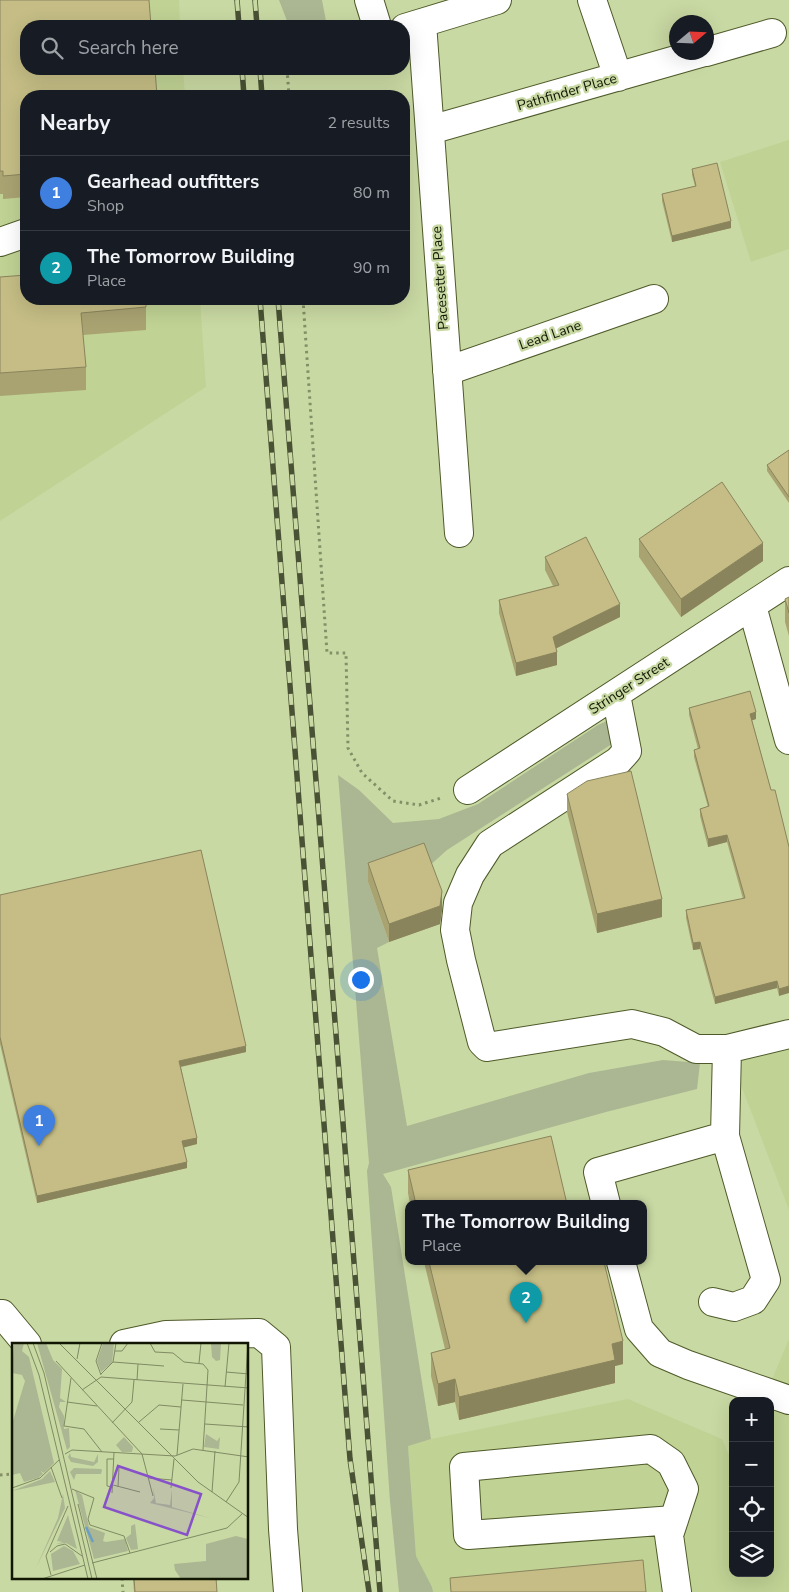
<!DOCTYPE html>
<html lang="en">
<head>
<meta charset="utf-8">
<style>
	body { margin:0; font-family:"Nunito Sans",sans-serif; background:#242831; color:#f1f3f6 }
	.controls { position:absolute; right:15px; bottom:15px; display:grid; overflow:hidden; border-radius:10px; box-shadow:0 5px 20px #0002 }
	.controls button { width:45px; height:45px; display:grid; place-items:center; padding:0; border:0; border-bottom:1px solid #363941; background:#171b24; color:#f1f3f6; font:25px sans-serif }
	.compass { position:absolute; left:669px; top:15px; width:45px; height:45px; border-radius:50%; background:#171b24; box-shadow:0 5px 20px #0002; rotate:71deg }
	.you { position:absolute; left:360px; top:979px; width:18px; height:18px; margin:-12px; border:4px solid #fff; border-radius:50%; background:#1a73e8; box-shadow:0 0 0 8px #1a73e833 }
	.badge { display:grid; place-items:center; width:32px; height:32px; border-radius:50%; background:#1a73e8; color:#fff; font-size:16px; font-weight:700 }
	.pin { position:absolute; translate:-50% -41px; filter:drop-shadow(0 1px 2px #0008) }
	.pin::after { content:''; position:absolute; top:26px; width:18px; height:15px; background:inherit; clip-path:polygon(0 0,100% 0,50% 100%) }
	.popup { position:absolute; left:405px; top:1200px; width:242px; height:65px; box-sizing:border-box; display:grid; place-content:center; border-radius:10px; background:#171b24; filter:drop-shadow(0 1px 4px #0005); font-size:16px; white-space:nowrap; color:#9ea1a6 }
	.popup b { font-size:19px; color:#f1f3f6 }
	.popup::after { content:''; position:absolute; left:50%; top:100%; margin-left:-10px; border:10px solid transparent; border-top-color:#171b24 }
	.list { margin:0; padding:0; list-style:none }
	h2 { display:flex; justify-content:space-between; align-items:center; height:65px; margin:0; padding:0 20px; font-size:21px }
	h2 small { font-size:16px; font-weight:400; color:#9ea1a6 }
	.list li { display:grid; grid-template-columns:32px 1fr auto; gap:15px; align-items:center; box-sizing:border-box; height:75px; padding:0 20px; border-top:1px solid #363941 }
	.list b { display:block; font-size:19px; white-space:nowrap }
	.list p { margin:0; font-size:16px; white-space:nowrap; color:#9ea1a6 }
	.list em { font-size:16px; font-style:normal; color:#9ea1a6 }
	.icon { flex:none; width:28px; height:28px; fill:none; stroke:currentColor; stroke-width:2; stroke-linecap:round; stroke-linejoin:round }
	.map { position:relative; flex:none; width:789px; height:1592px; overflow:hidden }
	.search { position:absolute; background:#171b24; box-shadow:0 5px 20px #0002; left:20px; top:20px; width:390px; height:55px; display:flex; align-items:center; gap:12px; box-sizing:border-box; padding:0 18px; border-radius:20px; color:#9ea1a6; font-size:19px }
	.panel { position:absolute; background:#171b24; box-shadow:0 5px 20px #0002; left:20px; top:90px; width:390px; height:215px; border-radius:20px }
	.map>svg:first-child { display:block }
</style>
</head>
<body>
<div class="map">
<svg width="789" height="1592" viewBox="0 0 789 1592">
	<rect width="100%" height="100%" fill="#c9d9a3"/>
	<path fill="#c0d294" d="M0,0H179L180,26H26V69H183L185,96H26V299H200L206,387L0,521Z
		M789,140V249L751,262L720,162Z
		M789,1034V1210L727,1049Z
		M789,1339V1592H433L432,1587L416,1556L408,1445L431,1439L628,1399L722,1439L733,1464V1573H770V1401H763Z"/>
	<path fill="#abb692" d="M279,0H322L326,21L323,26H289Z
		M609,720L615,742L447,850L427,868L368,882L389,942L377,948L407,1126L589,1073L663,1060L700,1063L697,1089L606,1112L383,1174L391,1187L431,1439L408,1446L416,1556L432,1587L433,1592H399L390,1501L367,1171L369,1163L338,775L359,790L393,823L439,819L478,804L598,725Z"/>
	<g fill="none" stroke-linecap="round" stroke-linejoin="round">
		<g stroke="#4e5a29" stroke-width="30">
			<path id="minor" d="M369,0L377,26
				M592,0L618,77
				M422,23L459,533
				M405,28L497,0
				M706,52L772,33
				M430,130L704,52
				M0,242L26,233
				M447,371L654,299
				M752,606L789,740
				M616,695L627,751L618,761L490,844L470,875L458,903L455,930L461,960L482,1042L487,1047L632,1024L664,1032L696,1049H727L789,1034
				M468,790L789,581
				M606,1204L598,1172L725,1136L727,1049
				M621,1262L639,1329L660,1353L688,1365L789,1400
				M713,1302L734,1307L753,1300L766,1280L725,1136
				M2,1314L27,1344
				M124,1344L166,1335L259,1333L276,1347L283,1529L288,1592
				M674,1520L468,1535L464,1467L651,1449L671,1463L684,1489L669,1535L677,1592"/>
		</g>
		<path stroke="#838f67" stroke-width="3" stroke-dasharray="2.5 4" stroke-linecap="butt" d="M287,69L289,96
			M303,299L327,653H346L348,748L362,773L393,801L419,805L441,798
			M0,1475L14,1474
			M122,1578L123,1592"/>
		<use href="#minor" stroke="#fff" stroke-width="28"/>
		<g stroke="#495234" stroke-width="5.5">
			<path id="rail" d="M237,0L239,26
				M255,0L257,26
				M242,69L244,96
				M260,69L262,96
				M260,299L350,1459L369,1592
				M278,299L380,1592"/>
		</g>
		<use href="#rail" stroke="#c9d9a3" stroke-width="4" stroke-dasharray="11" stroke-linecap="butt"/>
	</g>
	<path fill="#a9a372" d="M0,0L26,96V197L3,199V194H0Z
		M692,169L731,228L672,242L662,201V194L695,186L692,175Z
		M0,277L146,307V330L83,335L86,367V390L0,396Z
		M789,450V503L767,471V465Z
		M639,539L763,561L681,617L639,557Z
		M545,557L620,617L556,648L557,665L516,676L499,613V600L553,586L545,570Z
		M789,597V636L785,622V599Z
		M689,708L756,719L752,720L771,790L789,847L779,996L777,988L715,1004L700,949L693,950L686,918V910L743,899L727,842L708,847L700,816V809L708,807L694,757V750L698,749L689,715Z
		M567,794L662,917L597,933L567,812Z
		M368,863L442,910L440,924L389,942L368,882Z
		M0,895L246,1052L181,1067L197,1144L184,1147L187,1168L37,1203L0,1044Z
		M408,1170L567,1204H410L408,1193Z
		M424,1262H604L623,1364L615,1366V1383L459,1420L455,1402L438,1406L431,1376V1353L445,1349Z
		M133,1578H216L217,1592H134Z"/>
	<path fill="#8a845d" d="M731,221V228L672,242V236Z
		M763,543V561L681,617V599Z
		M620,604V617L553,650V637Z
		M557,652V665L516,676V663Z
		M756,712V719L750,721V714Z
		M727,835V842L708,847V839Z
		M442,891V910L440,924L389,942V924Z
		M662,899V917L597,933V914Z
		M700,942V949L693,950V943Z
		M777,981V988L715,1004V997Z
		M789,986V993L779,996V989Z
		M246,1046V1052L179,1067V1061Z
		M197,1138V1144L182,1148V1141Z
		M187,1162V1168L37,1203V1196Z
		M623,1341V1364L615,1366V1383L459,1420V1397L612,1344Z
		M455,1379V1402L438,1406V1384Z"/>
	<path fill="#c5bd85" stroke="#8a845d" d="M0,0H149L151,26H26V69H155L157,96H26V174L3,176V171H0Z
		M717,163L731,221L672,236L662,194L696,186L692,169Z
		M26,275V299H146V307L81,313L86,367L0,373V277Z
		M789,450V497L767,465Z
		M722,482L763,543L681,599L639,539Z
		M586,537L620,604L553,637L557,652L516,663L499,600L559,585L545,557Z
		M789,597V613L785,599Z
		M750,691L756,712L750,714L771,790H775L789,847V986L779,989L777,981L715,997L700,942L693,943L686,910L745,898L727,835L708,839L700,809L709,806L694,750L700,748L689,708Z
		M631,771L662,899L597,914L567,794L587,781Z
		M424,843L442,891L440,906L389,924L368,863Z
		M201,850L246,1046L179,1061L197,1138L182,1141L187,1162L37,1196L0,1037V895Z
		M551,1136L567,1204H416L408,1170Z
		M429,1262H604L623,1341L612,1344L615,1360L459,1397L455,1379L438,1384L431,1353L450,1348Z
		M643,1560L646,1592H451L450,1578Z
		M134,1578H216L217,1592H135Z"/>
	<g text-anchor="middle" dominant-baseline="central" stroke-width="4.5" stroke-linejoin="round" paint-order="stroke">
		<g font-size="14" fill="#111603" stroke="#c9d9a3">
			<text transform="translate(567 92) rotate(-16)">Pathfinder Place</text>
			<text transform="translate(440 278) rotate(-94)">Pacesetter Place</text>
			<text transform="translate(550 335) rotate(-19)">Lead Lane</text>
			<text transform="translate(629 686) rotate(-33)">Stringer Street</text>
		</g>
	</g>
	<g transform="translate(12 1343)">
		<rect width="236" height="236" fill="#c9d9a3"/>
		<path d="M2,0H12L10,8L17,14L42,120L32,130L29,128L31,131L26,135L12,139L8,130L0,132V81L13,38L10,32L0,30ZM25,0H34L41,17L50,26L48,55L54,59H48L47,64L52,73V86L57,85L58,104L55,107ZM91,0H102L100,20L89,29L85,18ZM199,0H209L208,17L204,18L200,14ZM194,91L205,98L208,94L207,106L192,104ZM112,94L121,104L120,109H110L104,102ZM58,110L59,114L82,119L86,111V119L81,123L59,119L56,114ZM62,125L89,126L90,127L89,131H64L62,137L58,129ZM38,128L43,139L0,148L30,136ZM141,144L144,160L158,162L160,146V164L198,175L138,160L142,155ZM63,147L70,152L77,184L93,190L91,198L94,199L113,196L116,208L82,216ZM51,151L53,165L24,225L46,175ZM56,172L57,176L65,206L54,200L44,201L51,199L45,198ZM123,181L126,206L119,207L114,195L119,191V183ZM224,193L236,196V236H169L163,227L162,221L194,218V201ZM52,203L61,208L68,221L41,228L39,211Z" fill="#abb692"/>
		<path fill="none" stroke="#699ec6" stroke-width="2.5" d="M74,184L81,199"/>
		<path fill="none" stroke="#7f8b63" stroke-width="1" d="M15,0L27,32L76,236M21,0L32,30L80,236M47,0L186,139L237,175M138,0L143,9L161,10L172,19L191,21L196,27L191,107M103,8H110L116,0M65,16L68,0M44,18L130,111L141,153M101,19L152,23M187,20L189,0M214,29L237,31M89,31L101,19L104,0M89,32L84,18L90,0M59,35L52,83L72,86L90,109M125,37L126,21M213,44L217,0M70,47L89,34L237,45M170,57L231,62M55,59L85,63M127,79L147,62L169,64M100,80L120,59L122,37M193,81L237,84M148,86L167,87M53,111L60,107L163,113L181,106L237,114M165,112L171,41M39,124L50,155M137,135L160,137M101,142L128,149M101,144L95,143V116H102M106,144L107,124M0,145L28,135L47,117M159,145L162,116M60,146L82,155L76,176L78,182L112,193L118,210M200,149L203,108M100,150L102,109M214,159L227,139L236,0M66,161L85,236M38,209L45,203L53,201L70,213M80,220L215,185L230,171M39,232L34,213L56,163M30,236L73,222"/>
		<path fill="#8651c9" fill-opacity="0.15" stroke="#8651c9" stroke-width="2.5" d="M106,123L189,151L175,192L92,164Z"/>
		<rect width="236" height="236" fill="none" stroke="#111603" stroke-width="2.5"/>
	</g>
</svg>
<div class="controls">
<button>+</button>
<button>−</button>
<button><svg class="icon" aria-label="locate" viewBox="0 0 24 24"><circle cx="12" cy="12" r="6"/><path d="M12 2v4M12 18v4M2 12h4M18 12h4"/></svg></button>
<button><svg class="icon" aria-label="layers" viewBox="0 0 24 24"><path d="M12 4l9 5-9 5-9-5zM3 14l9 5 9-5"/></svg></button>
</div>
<svg class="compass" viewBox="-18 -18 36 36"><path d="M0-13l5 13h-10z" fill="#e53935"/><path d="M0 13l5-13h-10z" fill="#9ea1a6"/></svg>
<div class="you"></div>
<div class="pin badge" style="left:39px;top:1146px;background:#3f7fe0">1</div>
<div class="pin badge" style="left:526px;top:1323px;background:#0f9aa8">2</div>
<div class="popup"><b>The Tomorrow Building</b>Place</div>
<div class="search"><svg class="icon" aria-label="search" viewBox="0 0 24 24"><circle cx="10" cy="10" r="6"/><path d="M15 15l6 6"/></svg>Search here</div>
<section class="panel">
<h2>Nearby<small>2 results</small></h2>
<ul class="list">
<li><span class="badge" style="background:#3f7fe0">1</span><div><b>Gearhead outfitters</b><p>Shop</p></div><em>80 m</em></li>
<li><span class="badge" style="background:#0f9aa8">2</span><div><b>The Tomorrow Building</b><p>Place</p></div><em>90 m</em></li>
</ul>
</section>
</div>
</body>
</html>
